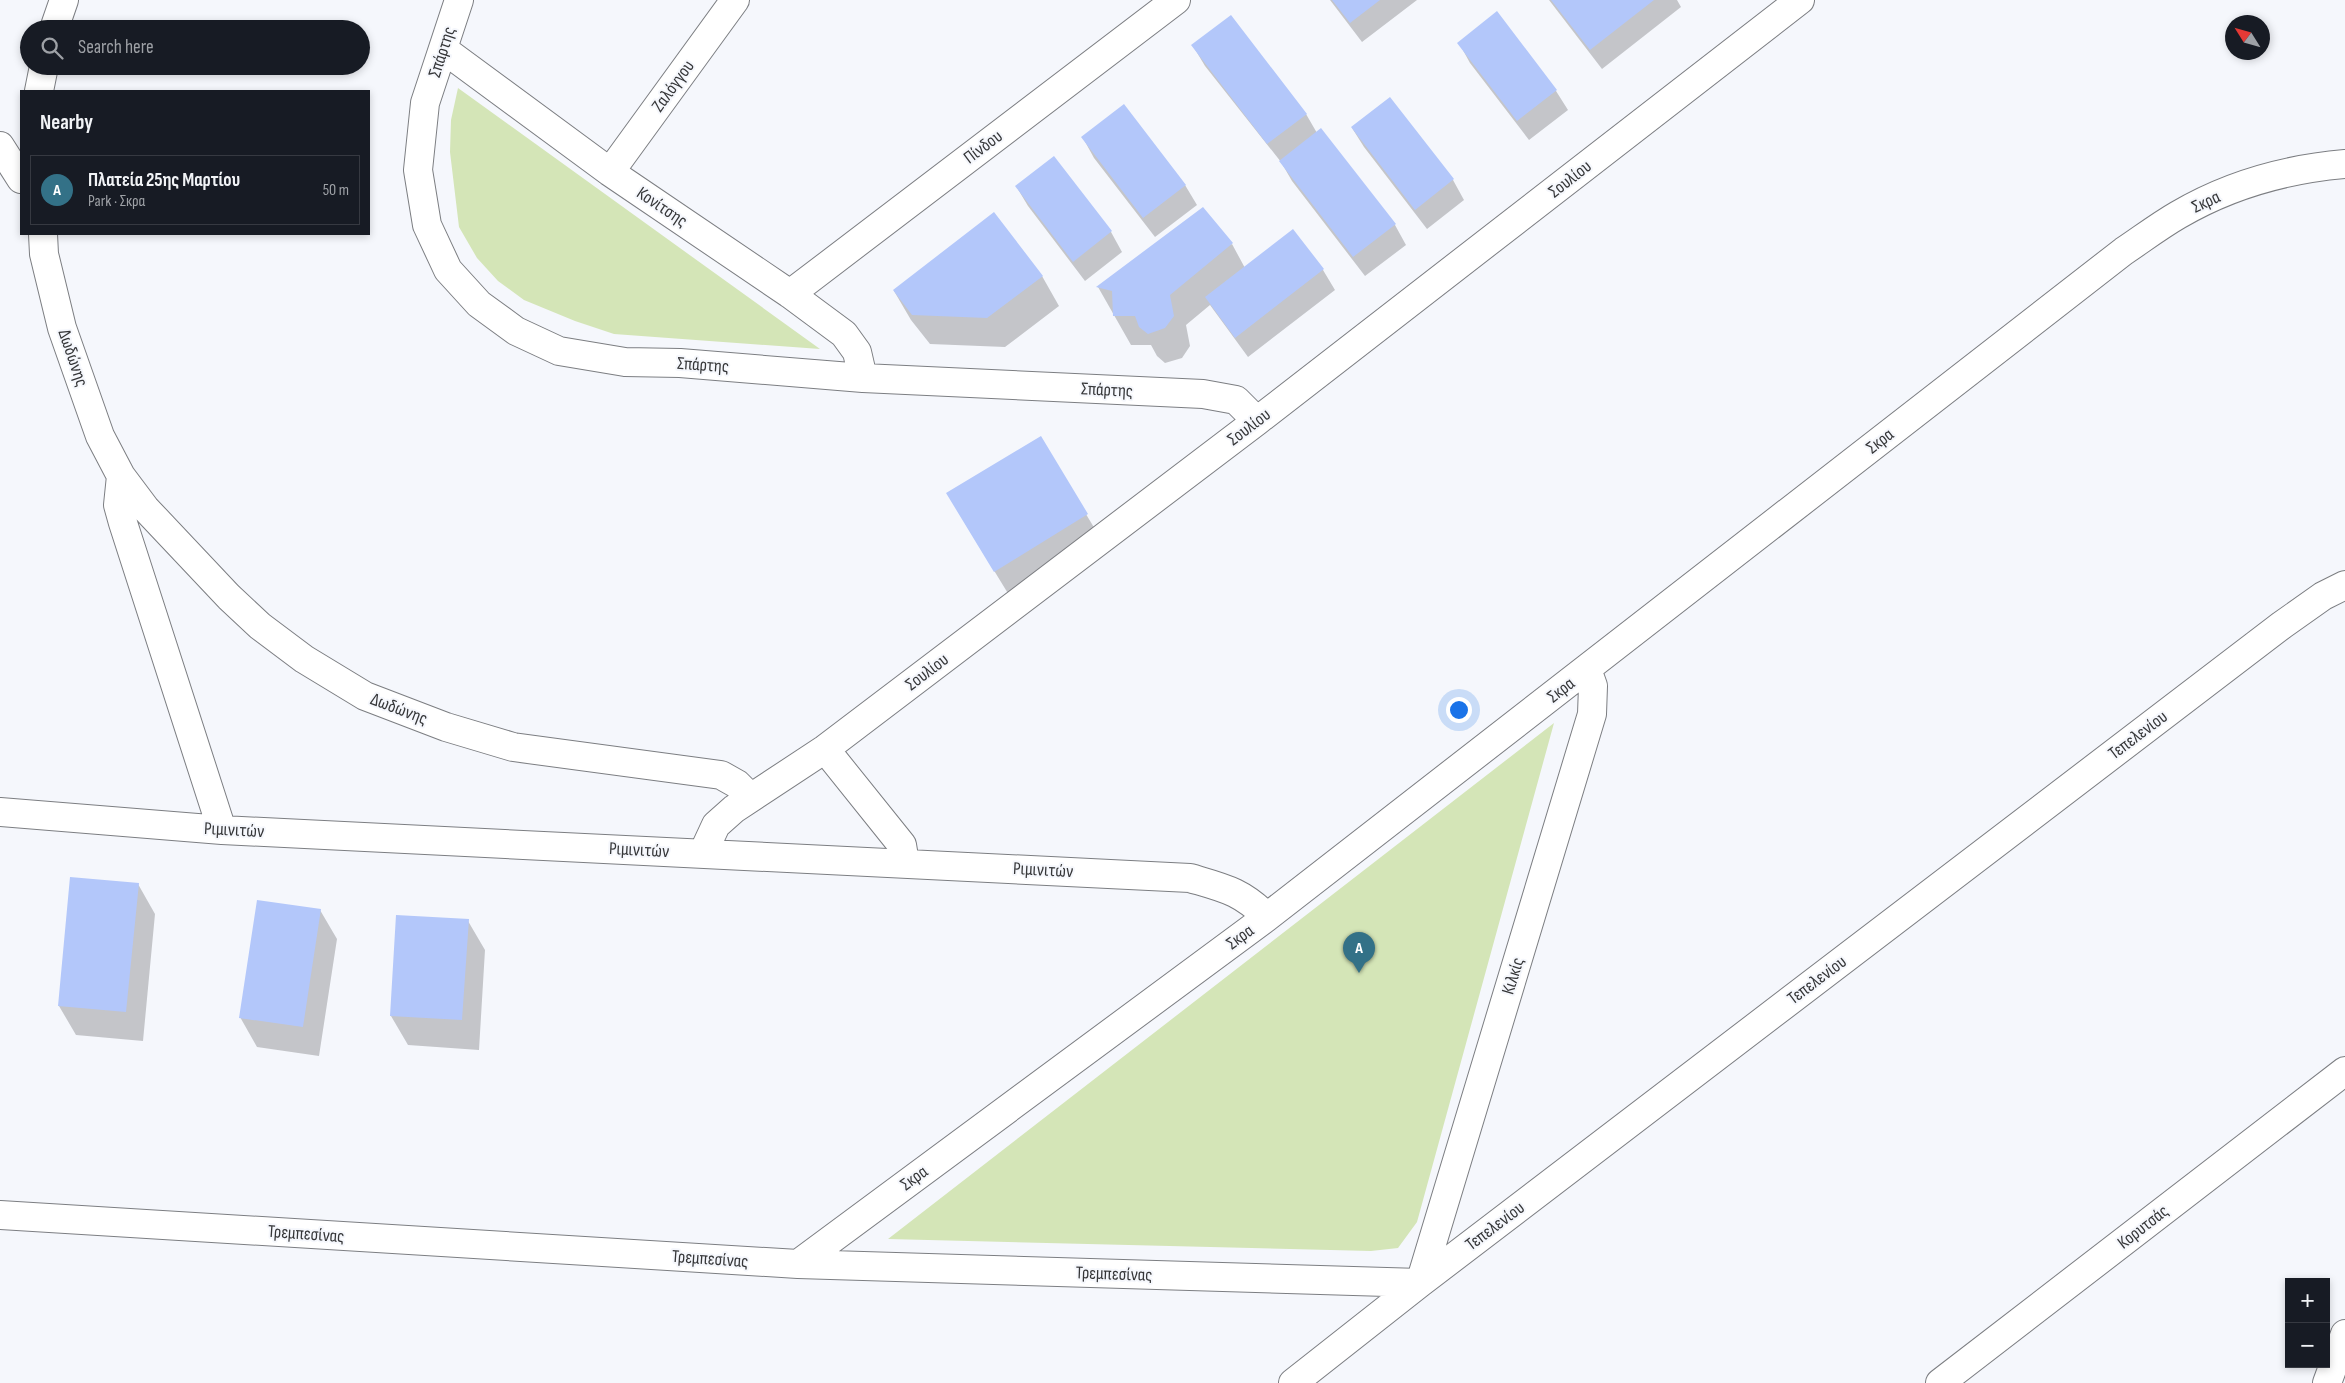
<!DOCTYPE html>
<html lang="en">
<head>
<meta charset="utf-8">
<style>
	body { margin:0; font-family:"Sofia Sans Condensed",sans-serif; background:#242831; color:#f1f3f6 }
	.controls { position:absolute; right:15px; bottom:15px; display:grid; overflow:hidden; border-radius:0px; box-shadow:0 2px 8px #0003 }
	.controls button { width:45px; height:45px; display:grid; place-items:center; padding:0; border:0; border-bottom:1px solid #363941; background:#171b24; color:#f1f3f6; font:25px sans-serif }
	.compass { position:absolute; left:2225px; top:15px; width:45px; height:45px; border-radius:50%; background:#171b24; box-shadow:0 2px 8px #0003; rotate:307deg }
	.you { position:absolute; left:1458px; top:709px; width:18px; height:18px; margin:-12px; border:4px solid #fff; border-radius:50%; background:#1a73e8; box-shadow:0 0 0 8px #1a73e833 }
	.badge { display:grid; place-items:center; width:32px; height:32px; border-radius:50%; background:#337187; color:#fff; font-size:16px; font-weight:700 }
	.pin { position:absolute; translate:-50% -41px; filter:drop-shadow(0 1px 2px #0008) }
	.pin::after { content:''; position:absolute; top:26px; width:18px; height:15px; background:inherit; clip-path:polygon(0 0,100% 0,50% 100%) }
	.list { margin:0; padding:0; list-style:none }
	h2 { display:flex; justify-content:space-between; align-items:center; height:65px; margin:0; padding:0 20px; font-size:21px }
	h2 small { font-size:16px; font-weight:400; color:#9ea1a6 }
	.list li { display:grid; grid-template-columns:32px 1fr auto; gap:15px; align-items:center; box-sizing:border-box; height:70px; margin:0 10px 10px; padding:0 10px; border:1px solid #363941; border-radius:0px }
	.list b { display:block; font-size:19px; white-space:nowrap }
	.list p { margin:0; font-size:16px; white-space:nowrap; color:#9ea1a6 }
	.list em { font-size:16px; font-style:normal; color:#9ea1a6 }
	.icon { flex:none; width:28px; height:28px; fill:none; stroke:currentColor; stroke-width:2; stroke-linecap:round; stroke-linejoin:round }
	.map { position:relative; flex:none; width:2345px; height:1383px; overflow:hidden }
	.search { position:absolute; background:#171b24; box-shadow:0 2px 8px #0003; left:20px; top:20px; width:350px; height:55px; display:flex; align-items:center; gap:12px; box-sizing:border-box; padding:0 18px; border-radius:28px; color:#9ea1a6; font-size:19px }
	.panel { position:absolute; background:#171b24; box-shadow:0 2px 8px #0003; left:20px; top:90px; width:350px; height:145px; border-radius:0px }
	.map>svg:first-child { display:block }
</style>
</head>
<body>
<div class="map">
<svg width="2345" height="1383" viewBox="0 0 2345 1383">
	<rect width="100%" height="100%" fill="#f5f7fc"/>
	<path fill="#d4e5b7" d="M458,88L820,349L614,334L575,321L524,300L498,281L477,258L459,227L450,152L451,120Z
		M1554,723L1417,1222L1398,1248L1371,1251L888,1239Z"/>
	<path fill="#0003" d="M1330,0H1417L1362,42Z
		M1549,0H1677L1681,7L1602,69Z
		M1459,43L1556,91L1568,110L1529,140L1470,63Z
		M1193,46L1306,114L1317,133L1395,225L1406,245L1365,276L1292,181L1281,162L1205,66Z
		M1352,128L1453,180L1464,200L1427,229L1364,147Z
		M1083,138L1185,185L1197,205L1155,237L1094,158Z
		M1016,186L1111,232L1122,252L1085,281L1028,206Z
		M1293,231L1323,270L1335,290L1248,357L1210,305L1186,325L1190,346L1182,358L1165,363L1157,356L1151,345H1131L1098,287L1232,244L1245,268Z
		M1042,276L1059,306L1005,347L930,344L911,320L894,291Z
		M1040,438L1104,544L1012,600L965,523Z
		M138,884L155,914L143,1041L76,1035L59,1006Z
		M320,910L337,939L319,1056L257,1047L240,1017Z
		M468,921L485,950L479,1050L408,1045L391,1016Z"/>
	<path fill="#b3c7fa" d="M1332,0H1380L1350,23Z
		M1551,0H1654L1590,50Z
		M1497,11L1557,90L1517,121L1457,43Z
		M1231,15L1307,114L1267,144L1191,45Z
		M1390,97L1454,179L1415,210L1351,127Z
		M1124,104L1186,185L1143,218L1081,137Z
		M1321,128L1396,224L1353,257L1279,161Z
		M1054,156L1112,231L1073,262L1015,186Z
		M1203,207L1233,243L1170,295L1174,316L1165,328L1148,334L1139,327L1135,316H1113L1112,291L1096,287Z
		M994,212L1043,276L987,318L912,315L893,290Z
		M1293,229L1324,269L1235,338L1205,297Z
		M1041,436L1088,514L994,572L946,493Z
		M70,877L139,883L126,1012L58,1006Z
		M257,900L321,909L303,1027L239,1018Z
		M396,915L469,919L462,1020L390,1016Z"/>
	<g fill="none" stroke-linecap="round" stroke-linejoin="round">
		<g stroke="#7c7e82" stroke-width="30">
			<path id="minor" d="M459,0L425,103L418,170L427,225L448,270L479,304L516,331L559,351L625,362L680,363L863,378L1203,394L1236,400L1257,421
				M54,29L64,0
				M443,49L610,172L790,294L844,334L857,352L863,378
				M39,91L44,66
				M0,146L21,179
				M610,172L735,0
				M43,234L44,254L62,328L100,436L121,476L145,508L229,597L260,626L304,659L365,696L446,727L513,747L721,775L737,784L750,797
				M790,294L1176,0
				M121,476L118,505L123,523L222,830
				M825,749L902,845L905,863
				M0,812L222,830L1190,878C1224,888 1241,891 1267,917
				M703,853L716,825L734,809L825,749L1257,421L1800,0
				M0,1215L798,1264L1420,1283L1592,714L1593,686L1587,669
				M798,1264L1267,917L2124,251C2142,239 2159,226 2178,215C2229,185 2287,169 2345,164
				M1293,1383L1420,1283L2282,625L2323,596L2345,585
				M1940,1383L2345,1071
				M2327,1383L2345,1334"/>
		</g>
		<use href="#minor" stroke="#fff" stroke-width="28"/>
	</g>
	<g text-anchor="middle" dominant-baseline="central" stroke-width="4" stroke-linejoin="round" paint-order="stroke">
		<g font-size="18" fill="#353638" stroke="#f5f7fc">
			<text transform="translate(442 52) rotate(-72)">Σπάρτης</text>
			<text transform="translate(673 86) rotate(-54)">Ζαλόγγου</text>
			<text transform="translate(983 147) rotate(-37)">Πίνδου</text>
			<text transform="translate(1570 179) rotate(-38)">Σουλίου</text>
			<text transform="translate(2206 202) rotate(-25)">Σκρα</text>
			<text transform="translate(662 207) rotate(34)">Κονίτσης</text>
			<text transform="translate(73 358) rotate(71)">Δωδώνης</text>
			<text transform="translate(703 365) rotate(4)">Σπάρτης</text>
			<text transform="translate(1107 390) rotate(3)">Σπάρτης</text>
			<text transform="translate(1249 427) rotate(-37)">Σουλίου</text>
			<text transform="translate(1880 441) rotate(-38)">Σκρα</text>
			<text transform="translate(927 672) rotate(-37)">Σουλίου</text>
			<text transform="translate(1561 690) rotate(-38)">Σκρα</text>
			<text transform="translate(399 709) rotate(21)">Δωδώνης</text>
			<text transform="translate(2138 735) rotate(-37)">Τεπελενίου</text>
			<text transform="translate(234 830) rotate(3)">Ριμινιτών</text>
			<text transform="translate(639 850) rotate(3)">Ριμινιτών</text>
			<text transform="translate(1043 870) rotate(3)">Ριμινιτών</text>
			<text transform="translate(1240 937) rotate(-36)">Σκρα</text>
			<text transform="translate(1513 976) rotate(-73)">Κιλκίς</text>
			<text transform="translate(1817 980) rotate(-37)">Τεπελενίου</text>
			<text transform="translate(914 1178) rotate(-36)">Σκρα</text>
			<text transform="translate(1495 1226) rotate(-37)">Τεπελενίου</text>
			<text transform="translate(2143 1227) rotate(-38)">Κορυτσάς</text>
			<text transform="translate(306 1234) rotate(4)">Τρεμπεσίνας</text>
			<text transform="translate(710 1259) rotate(4)">Τρεμπεσίνας</text>
			<text transform="translate(1114 1274) rotate(2)">Τρεμπεσίνας</text>
		</g>
	</g>
</svg>
<div class="controls">
<button>+</button>
<button>−</button>
</div>
<svg class="compass" viewBox="-18 -18 36 36"><path d="M0-13l5 13h-10z" fill="#e53935"/><path d="M0 13l5-13h-10z" fill="#9ea1a6"/></svg>
<div class="you"></div>
<div class="pin badge" style="left:1359px;top:973px">A</div>
<div class="search"><svg class="icon" aria-label="search" viewBox="0 0 24 24"><circle cx="10" cy="10" r="6"/><path d="M15 15l6 6"/></svg>Search here</div>
<section class="panel">
<h2>Nearby<small></small></h2>
<ul class="list">
<li><span class="badge">A</span><div><b>Πλατεία 25ης Μαρτίου</b><p>Park · Σκρα</p></div><em>50 m</em></li>
</ul>
</section>
</div>
</body>
</html>
